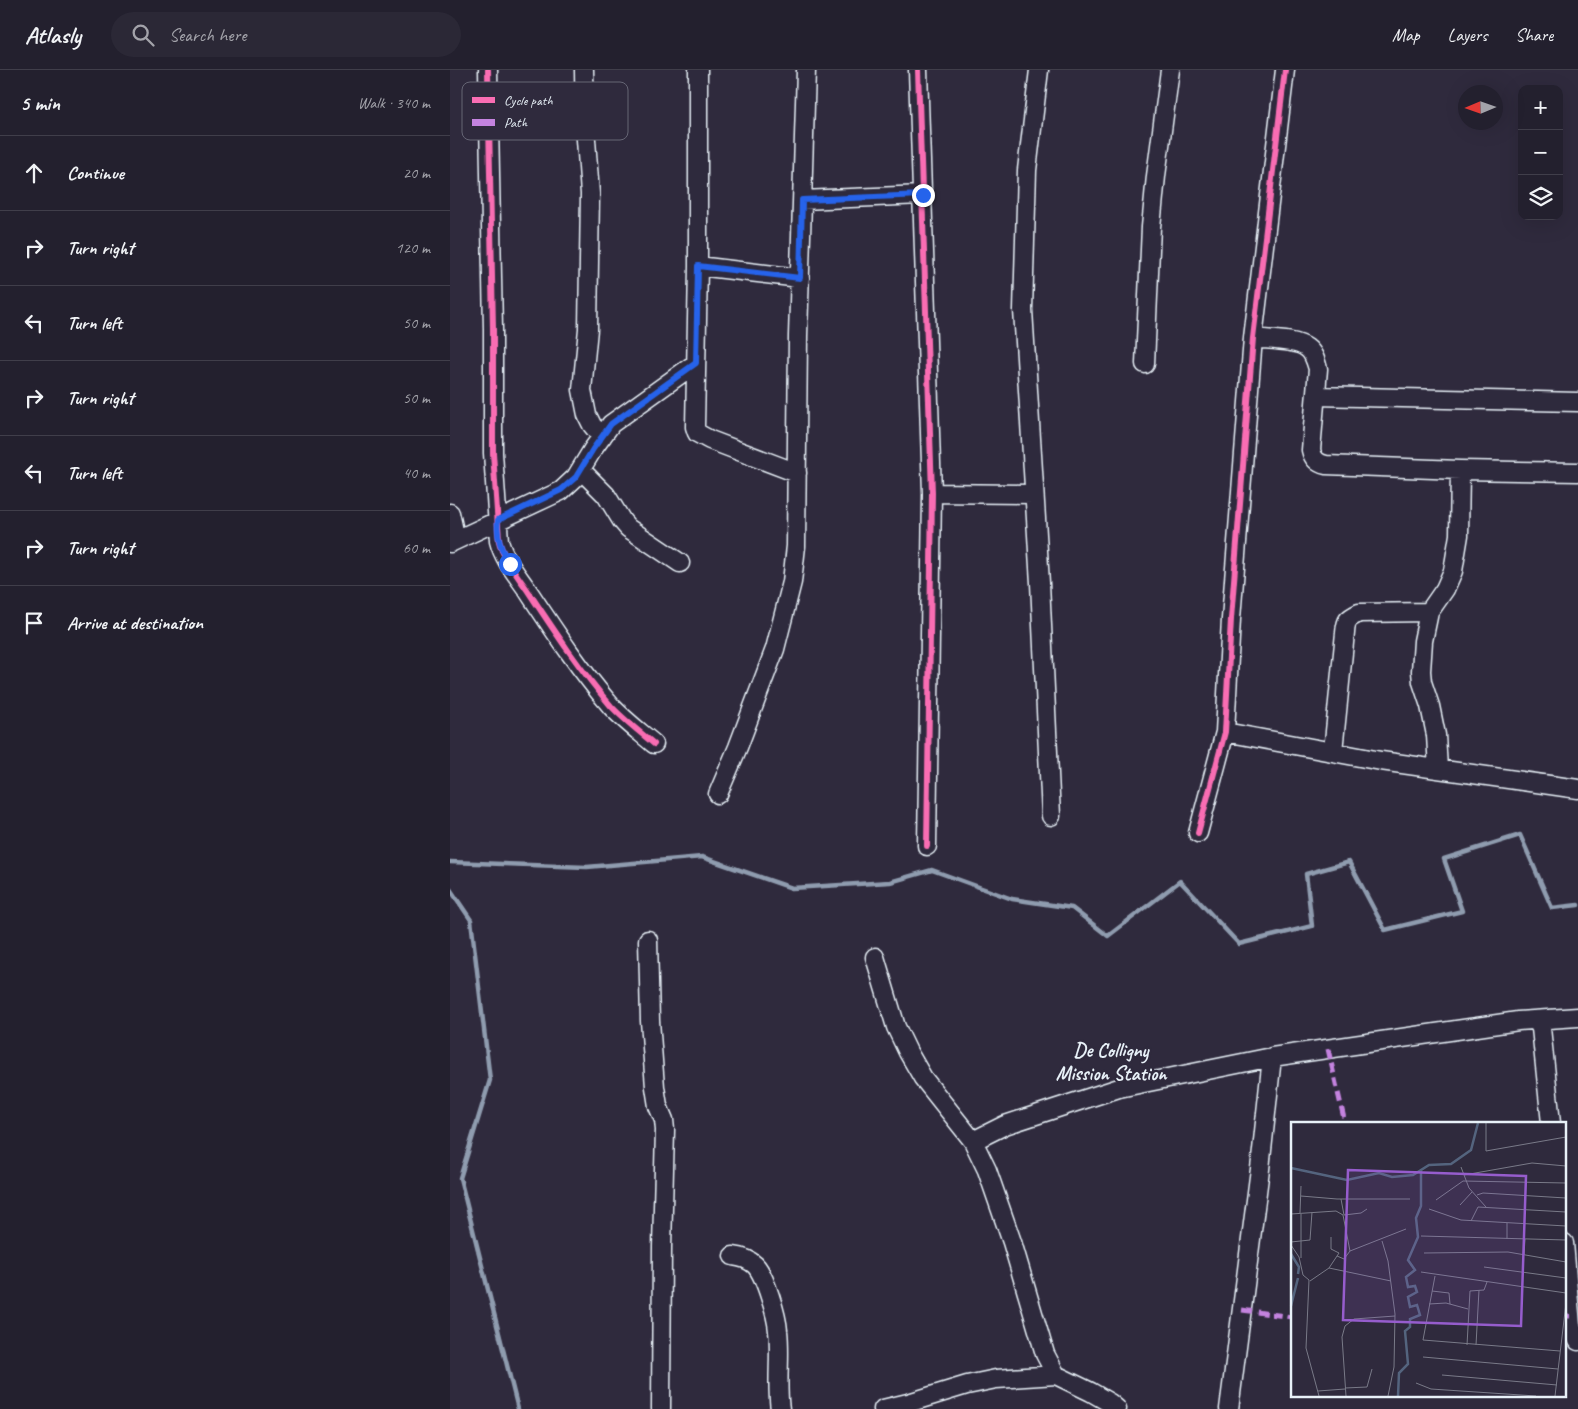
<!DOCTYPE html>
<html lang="en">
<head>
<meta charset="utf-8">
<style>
	body { margin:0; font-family:Caveat,sans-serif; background:#2b2836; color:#f1f3f6 }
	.controls { position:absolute; right:15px; top:15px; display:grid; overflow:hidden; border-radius:10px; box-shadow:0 5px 20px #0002 }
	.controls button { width:45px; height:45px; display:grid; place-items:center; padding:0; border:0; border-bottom:1px solid #403e4a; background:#23202e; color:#f1f3f6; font:25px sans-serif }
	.compass { position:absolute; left:1008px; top:15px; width:45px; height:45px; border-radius:50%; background:#23202e; box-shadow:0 5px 20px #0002; rotate:268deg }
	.stop { position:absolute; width:15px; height:15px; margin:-11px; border:4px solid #2563eb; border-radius:50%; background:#fff }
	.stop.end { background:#2563eb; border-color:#fff; box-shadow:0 1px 5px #0008 }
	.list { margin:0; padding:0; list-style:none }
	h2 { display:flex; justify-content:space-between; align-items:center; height:65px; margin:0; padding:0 20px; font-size:21px }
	h2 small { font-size:16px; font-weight:400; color:#a3a3aa }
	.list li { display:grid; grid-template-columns:32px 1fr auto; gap:15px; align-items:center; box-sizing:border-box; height:75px; padding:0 20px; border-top:1px solid #403e4a }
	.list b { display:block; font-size:19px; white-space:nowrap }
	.list em { font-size:16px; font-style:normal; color:#a3a3aa }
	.icon { flex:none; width:28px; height:28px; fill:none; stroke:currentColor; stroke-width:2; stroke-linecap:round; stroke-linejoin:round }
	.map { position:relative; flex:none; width:1128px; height:1339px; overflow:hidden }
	header { display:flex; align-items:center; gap:30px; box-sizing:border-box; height:70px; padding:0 25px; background:#23202e; border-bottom:1px solid #403e4a }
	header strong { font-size:24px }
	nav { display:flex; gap:28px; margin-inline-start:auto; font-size:18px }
	.search { width:350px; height:45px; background:#2b2836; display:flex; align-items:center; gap:12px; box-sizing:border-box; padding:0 18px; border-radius:28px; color:#a3a3aa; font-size:19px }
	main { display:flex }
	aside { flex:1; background:#23202e }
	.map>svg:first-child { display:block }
</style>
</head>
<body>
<header>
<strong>Atlasly</strong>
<div class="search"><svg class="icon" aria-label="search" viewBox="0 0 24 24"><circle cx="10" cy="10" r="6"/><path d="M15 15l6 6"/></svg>Search here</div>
<nav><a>Map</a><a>Layers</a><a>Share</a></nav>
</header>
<main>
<aside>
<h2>5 min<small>Walk · 340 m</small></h2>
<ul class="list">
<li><svg class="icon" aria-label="ahead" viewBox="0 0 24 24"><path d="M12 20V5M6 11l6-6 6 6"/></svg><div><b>Continue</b></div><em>20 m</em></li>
<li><svg class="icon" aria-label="right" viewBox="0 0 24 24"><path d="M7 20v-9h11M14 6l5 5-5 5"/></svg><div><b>Turn right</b></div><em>120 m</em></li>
<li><svg class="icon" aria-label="left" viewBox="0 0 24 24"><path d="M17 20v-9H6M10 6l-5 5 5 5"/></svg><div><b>Turn left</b></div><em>50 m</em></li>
<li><svg class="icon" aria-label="right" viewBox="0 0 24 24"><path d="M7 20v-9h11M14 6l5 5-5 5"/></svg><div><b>Turn right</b></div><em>50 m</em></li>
<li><svg class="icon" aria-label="left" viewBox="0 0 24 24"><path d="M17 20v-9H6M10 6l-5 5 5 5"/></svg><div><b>Turn left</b></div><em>40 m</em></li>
<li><svg class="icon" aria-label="right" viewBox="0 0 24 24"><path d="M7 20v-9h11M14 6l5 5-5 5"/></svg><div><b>Turn right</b></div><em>60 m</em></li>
<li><svg class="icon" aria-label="arrive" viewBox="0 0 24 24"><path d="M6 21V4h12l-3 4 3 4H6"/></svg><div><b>Arrive at destination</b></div></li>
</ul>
</aside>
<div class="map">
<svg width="1128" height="1339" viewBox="0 0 1128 1339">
	<rect width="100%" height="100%" fill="#2f2a3d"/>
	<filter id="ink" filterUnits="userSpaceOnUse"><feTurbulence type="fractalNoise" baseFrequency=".02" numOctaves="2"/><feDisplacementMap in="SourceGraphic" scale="10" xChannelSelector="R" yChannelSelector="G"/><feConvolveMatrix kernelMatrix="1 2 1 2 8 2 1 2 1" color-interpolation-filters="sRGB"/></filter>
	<g filter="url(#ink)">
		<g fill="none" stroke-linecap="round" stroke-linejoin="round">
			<path stroke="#8f9caf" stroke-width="4.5" d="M0,792L137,797L252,787L342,818L440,812L482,800L562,829L622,838L658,866L730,811L789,874L862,856L856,804L899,792L935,860L1012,841L994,789L1070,765L1102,838L1128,835
				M0,819L21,850L40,1010L10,1108L68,1339"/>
			<g stroke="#e8f1f8" stroke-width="21">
				<path id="minor" d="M38,0L43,259V383L49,471C54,491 69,507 80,524C105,562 131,601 161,636C174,650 190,662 204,674
					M134,0L135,56L140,124L138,259L132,320L137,345L142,355L152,367
					M248,0V196L245,357L247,363L260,370L347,403
					M468,0L482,423L477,776
					M589,0L577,100L573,240L590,513L601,746
					M352,130L473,125
					M248,196L350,208
					M803,268C817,270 846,269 857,278C864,283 866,292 868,299L861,380C863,389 867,393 876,395L1010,400L1128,402
					M695,294L701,157L706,106L720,0
					M866,326L1128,332
					M131,400L156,425L172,451L178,458L230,493
					M482,423L583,424
					M0,443L6,470
					M0,473L111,421L126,407L143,379L161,354L246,293
					M775,662L931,691L1128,719
					M883,681L895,563C896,550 897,549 909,543L979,542
					M988,699L986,665L980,636L972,612L971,601L973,571L979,542L995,519L1003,501L1009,465L1010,400
					M268,724L288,677L325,579L342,512L346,476L348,266L356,0
					M748,763L775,662L781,549L803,268L835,0
					M198,870L200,951L205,1017L208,1036L214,1050L215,1060L212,1177L211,1339
					M425,887L446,957L458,982L473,1008L523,1071L537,1100L562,1172L595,1284L606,1305
					M1086,950L1091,958L1101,1053
					M523,1071L555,1055L669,1018L822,987L1068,951L1128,947
					M1114,1173L1121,1256L1128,1271
					M283,1186C291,1187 299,1189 305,1195C315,1205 327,1246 328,1261C331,1287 326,1313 330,1339
					M433,1339L458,1333L517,1315L546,1309L606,1305L641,1322L660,1333L667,1339
					M779,1339L810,1099L822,987"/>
			</g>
			<use href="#minor" stroke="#2f2a3d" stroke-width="18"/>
			<path stroke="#c483df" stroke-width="5" stroke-dasharray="10 5" stroke-linecap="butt" d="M878,979L895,1053
				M792,1240L842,1247
				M1114,1246H1120"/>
			<g stroke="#2f2a3d" stroke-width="9">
				<path id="cycleway" d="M38,0L43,259V383L49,471C54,491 69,507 80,524C105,562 131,601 161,636C174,650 190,662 204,674
					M468,0L482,423L477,776
					M748,763L775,662L781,549L803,268L835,0"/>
			</g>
			<use href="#cycleway" stroke="#f96db3" stroke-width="6"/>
		</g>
	</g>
	<g fill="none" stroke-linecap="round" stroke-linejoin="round" filter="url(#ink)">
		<path stroke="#2563eb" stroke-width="6" d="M60,494C51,480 46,467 48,450L111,420L126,407L143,379L161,354L246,293L248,196L350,208L352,130L473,125"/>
	</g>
	<g text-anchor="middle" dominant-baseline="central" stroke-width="4.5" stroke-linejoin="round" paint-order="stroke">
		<g font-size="20" font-weight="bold" fill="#e8f1f8" stroke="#2f2a3d">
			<text x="661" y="980">De Colligny<tspan x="661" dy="23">Mission Station</tspan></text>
		</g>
	</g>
	<g transform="translate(841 1052)">
		<rect width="275" height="275" fill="#2f2a3d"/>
		<path fill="none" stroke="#54647e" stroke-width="2.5" d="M0,46L56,58L88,51L101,55L122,53L138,43L160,42L180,28L187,1M0,132L8,145L7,152M0,184L7,156M107,274L108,251L117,242L114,209L119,205V197L129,193L126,183L119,185L117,175L126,170L124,164L117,165L115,155L124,148L117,138L127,115L125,96L130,84V48"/>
		<path fill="none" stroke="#797a88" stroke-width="1" d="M195,1V29L275,15M170,45L178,66L195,85M173,53L241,41L275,44M186,73L192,71L275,76M10,74L46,77H119M50,77L53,93M145,78L172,59L275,61M169,83L181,70M138,87L170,98L275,104M9,91L10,64M0,92L45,89L52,93L59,129L53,137L46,134M53,93L70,91L76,87M180,99L187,85L275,90M216,101V117M130,114L275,118M91,119L97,139L104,192L103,245L97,274M0,120L19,118L21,90M0,123L8,135L12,153L18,158L15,226L28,274M59,129L115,107M133,131L217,130L275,140M233,133L234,117M10,136V92M193,145L275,156M38,146L100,159M130,150L275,171M144,154L132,218L269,229M19,159L38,146L48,131L40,127V115M141,169L158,171L159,182M138,182L155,181L177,187M176,223L179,169L193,168L196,160M185,223L188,168M132,235L267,247M151,253L266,263M125,261L140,267L245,274M54,266L76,265L81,247M27,269L54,267M55,274L51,215L54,204L63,197L104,194M264,274L275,181"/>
		<path fill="#965dcd" fill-opacity="0.15" stroke="#965dcd" stroke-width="2.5" d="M57,48L235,54L230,204L52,198Z"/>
		<rect width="275" height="275" fill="none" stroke="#e8f1f8" stroke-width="2.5"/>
	</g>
	<rect x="12" y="12" width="166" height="58" rx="8" fill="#2f2a3d" stroke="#666675" stroke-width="1"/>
	<rect x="22" y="27" width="23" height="6" fill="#f96db3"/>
	<rect x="22" y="49" width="23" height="7" fill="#c483df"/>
	<g font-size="14" fill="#e8f1f8">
		<text x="54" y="35">Cycle path</text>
		<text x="54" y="57">Path</text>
	</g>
</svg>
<div class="controls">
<button>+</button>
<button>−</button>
<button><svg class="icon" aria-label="layers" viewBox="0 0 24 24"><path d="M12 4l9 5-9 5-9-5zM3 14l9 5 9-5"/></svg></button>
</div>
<svg class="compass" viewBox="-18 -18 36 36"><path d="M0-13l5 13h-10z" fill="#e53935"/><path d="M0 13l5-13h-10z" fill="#a3a3aa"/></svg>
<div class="stop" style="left:60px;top:494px"></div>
<div class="stop end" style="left:473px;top:125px"></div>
</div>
</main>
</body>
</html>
